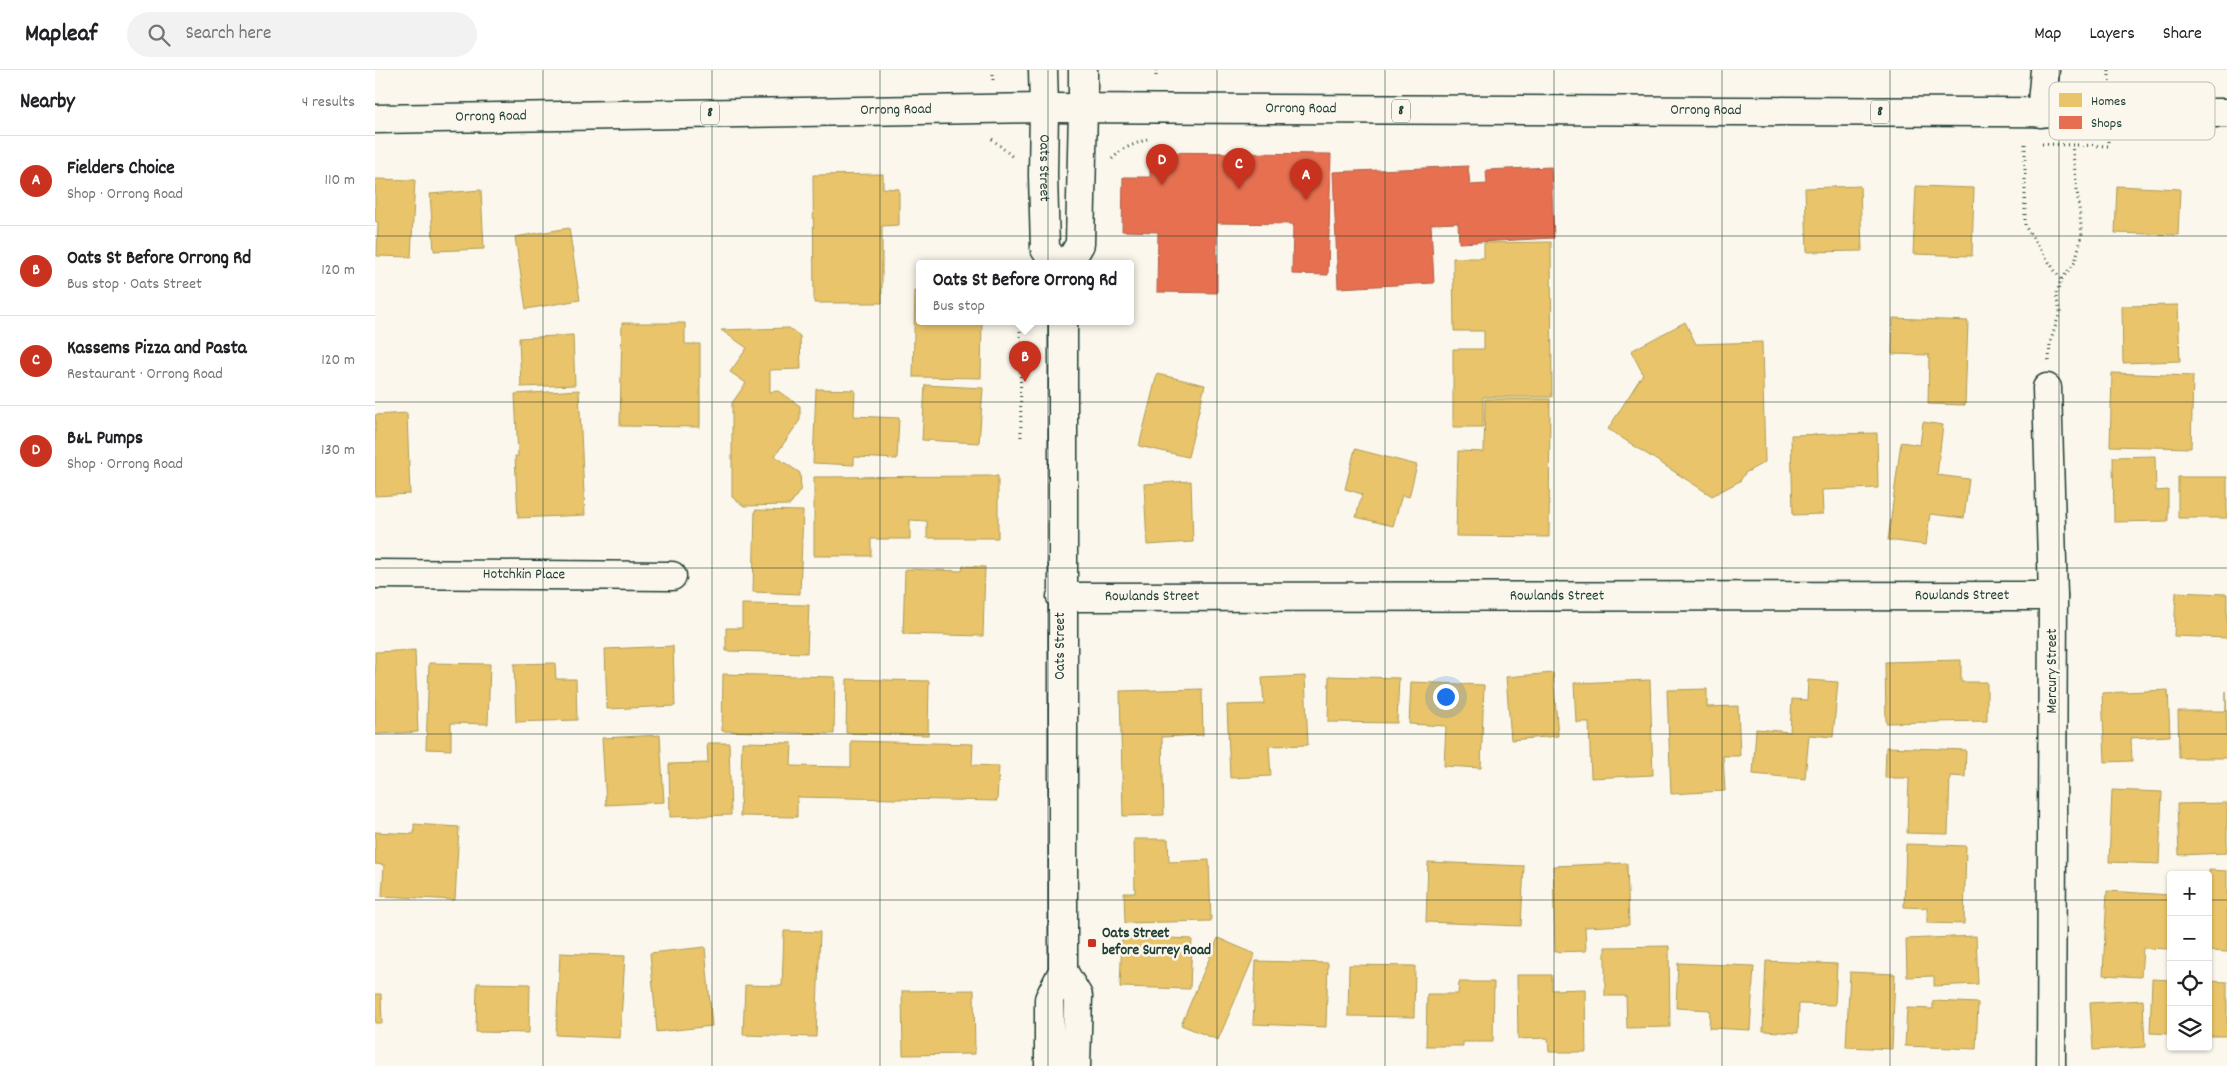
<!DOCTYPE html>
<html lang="en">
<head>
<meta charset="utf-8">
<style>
	body { margin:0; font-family:Dekko,sans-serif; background:#f2f2f2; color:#202124 }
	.controls { position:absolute; right:15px; bottom:15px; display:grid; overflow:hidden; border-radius:5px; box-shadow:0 1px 4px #0004 }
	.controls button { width:45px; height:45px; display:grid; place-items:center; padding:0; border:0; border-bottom:1px solid #e0e0e0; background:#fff; color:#202124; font:25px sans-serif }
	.you { position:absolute; left:1070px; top:626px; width:18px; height:18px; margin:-12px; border:4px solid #fff; border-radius:50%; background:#1a73e8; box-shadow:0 0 0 8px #1a73e833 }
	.badge { display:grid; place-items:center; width:32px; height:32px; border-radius:50%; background:#c8321e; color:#fff; font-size:16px; font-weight:700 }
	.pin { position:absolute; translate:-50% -41px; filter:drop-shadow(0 1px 2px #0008) }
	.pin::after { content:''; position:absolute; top:26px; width:18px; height:15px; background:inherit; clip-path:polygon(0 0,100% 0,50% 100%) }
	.popup { position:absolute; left:541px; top:190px; width:218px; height:65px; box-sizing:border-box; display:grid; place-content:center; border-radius:5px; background:#fff; filter:drop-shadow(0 1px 4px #0005); font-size:16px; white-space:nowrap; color:#757577 }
	.popup b { font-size:19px; color:#202124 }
	.popup::after { content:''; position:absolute; left:50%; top:100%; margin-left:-10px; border:10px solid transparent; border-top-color:#fff }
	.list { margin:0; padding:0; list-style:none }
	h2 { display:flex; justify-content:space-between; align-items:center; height:65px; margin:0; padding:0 20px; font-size:21px }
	h2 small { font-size:16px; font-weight:400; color:#757577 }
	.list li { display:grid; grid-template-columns:32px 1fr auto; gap:15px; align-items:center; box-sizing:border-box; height:90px; padding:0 20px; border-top:1px solid #e0e0e0 }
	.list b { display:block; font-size:19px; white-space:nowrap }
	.list p { margin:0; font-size:16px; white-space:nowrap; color:#757577 }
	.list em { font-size:16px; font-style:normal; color:#757577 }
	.icon { flex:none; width:28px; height:28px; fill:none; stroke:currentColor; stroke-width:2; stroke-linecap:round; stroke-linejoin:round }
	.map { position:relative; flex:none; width:1852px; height:996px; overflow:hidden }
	header { display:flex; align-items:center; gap:30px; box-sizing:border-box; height:70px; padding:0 25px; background:#fff; border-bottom:1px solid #e0e0e0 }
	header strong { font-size:24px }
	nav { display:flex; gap:28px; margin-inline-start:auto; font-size:18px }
	.search { width:350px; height:45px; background:#f2f2f2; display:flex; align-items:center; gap:12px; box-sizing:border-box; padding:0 18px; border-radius:28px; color:#757577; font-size:19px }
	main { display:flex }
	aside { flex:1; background:#fff }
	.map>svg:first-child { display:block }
</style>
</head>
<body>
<header>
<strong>Mapleaf</strong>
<div class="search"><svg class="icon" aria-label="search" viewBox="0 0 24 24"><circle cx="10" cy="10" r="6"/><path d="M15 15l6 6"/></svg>Search here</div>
<nav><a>Map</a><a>Layers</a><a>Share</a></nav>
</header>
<main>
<aside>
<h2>Nearby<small>4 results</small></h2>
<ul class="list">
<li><span class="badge">A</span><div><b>Fielders Choice</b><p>Shop · Orrong Road</p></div><em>110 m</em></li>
<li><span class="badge">B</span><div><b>Oats St Before Orrong Rd</b><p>Bus stop · Oats Street</p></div><em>120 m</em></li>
<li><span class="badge">C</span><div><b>Kassems Pizza and Pasta</b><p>Restaurant · Orrong Road</p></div><em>120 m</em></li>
<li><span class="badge">D</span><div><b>B&amp;L Pumps</b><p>Shop · Orrong Road</p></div><em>130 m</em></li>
</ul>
</aside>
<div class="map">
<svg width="1852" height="996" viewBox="0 0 1852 996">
	<rect width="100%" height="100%" fill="#fbf7ec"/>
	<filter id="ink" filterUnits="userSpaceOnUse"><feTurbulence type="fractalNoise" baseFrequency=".02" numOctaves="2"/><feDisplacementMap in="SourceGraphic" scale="10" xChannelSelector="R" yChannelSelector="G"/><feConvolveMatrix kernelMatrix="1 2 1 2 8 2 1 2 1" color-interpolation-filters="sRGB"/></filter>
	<g filter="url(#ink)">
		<path fill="#e9c46a" stroke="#ac9c5a" d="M508,104V118L524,119V155L507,156V233H439L438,105Z
			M0,109L40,110L36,187L2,186L3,152L0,151Z
			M1485,116L1487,181L1432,182L1430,118Z
			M1541,116L1599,118L1597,186L1538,184Z
			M1742,116L1805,119L1803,165L1740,163Z
			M106,120L109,179L59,181L55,124Z
			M194,158L205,230L151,239L140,167Z
			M1176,172L1177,327H1108V357H1078V279H1109V261H1079L1078,188H1109V173Z
			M540,221H545V251H607L606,308L538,307Z
			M1803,235L1805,291L1748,293L1747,236Z
			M1518,248L1593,251L1590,335L1553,334L1554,285L1517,284Z
			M1310,252L1321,274L1387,272L1390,392L1370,403L1365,411L1337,426L1233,359L1268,304L1256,281Z
			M247,253H310V274H325V357L245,356Z
			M414,258L425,266L426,299L395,300V322L403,321L425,336V350L400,386L425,403L426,419L415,435L369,436L357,427V333L371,313L355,302L372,278L346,260Z
			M198,265L200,315L146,317L144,268Z
			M1737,303L1818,306L1816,378L1735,376Z
			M782,304L830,315L813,387L764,376Z
			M550,315L608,318L604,373L547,370Z
			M441,319L480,320L479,346L524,348L522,389L479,387V395L438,393Z
			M204,320L210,445L143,448L140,386H143L140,324Z
			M1110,329H1175L1174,467L1081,466L1083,381L1109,382Z
			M32,343L35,424L0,426V345Z
			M1548,352L1568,355L1562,405L1594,409L1589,448L1555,444L1551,475L1513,470L1526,372L1545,375Z
			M1502,363L1503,418L1447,420L1448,444L1418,445L1416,365Z
			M980,379L1042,395L1034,427L1027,425L1018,456L981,447L987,424L970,419Z
			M1780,386L1781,421L1793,420V451L1739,452L1738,387Z
			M623,406V468H552V451L535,450V469H496V486H439V407Z
			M1803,407H1852V448H1803Z
			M816,411L818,472L772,475L769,414Z
			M380,440L428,441L425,524L378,522Z
			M588,496L610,497L608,566L528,564L530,499L587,501Z
			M1801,522L1852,524V568L1799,566Z
			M367,534L434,535L432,583L351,581V558H367Z
			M298,576L300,636L232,639L230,579Z
			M40,580L43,662L0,664V582Z
			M1586,590V612H1612V651L1511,653L1510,592Z
			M54,593L115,594L113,654L76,653V680L51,679Z
			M180,593L181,609H201L202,650L141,652L139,594Z
			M1178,603L1183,666L1136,670L1131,607Z
			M348,604L460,607L459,664L347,661Z
			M930,606L933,675L894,676L896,706L855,708L852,635L889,634L887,608Z
			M954,606L1024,608L1022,653L953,652Z
			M472,609L554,611L553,665L471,663Z
			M1275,610L1278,705L1216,708L1214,652H1201L1199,613Z
			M1433,610L1463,612L1458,667L1434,665L1430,709L1378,704L1381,659L1415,662L1417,629L1432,630Z
			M1036,612L1109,615L1106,698L1069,696L1071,656L1034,654Z
			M827,619L828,665L787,667L789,745L748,746L745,621Z
			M1332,619V637L1363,636L1365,686H1348L1350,721L1296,724L1292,620Z
			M1793,620L1795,666L1756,668L1757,691L1730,692L1727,623Z
			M1851,621L1852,688H1804L1803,641H1851Z
			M285,665L289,732L231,735L227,668Z
			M476,671L598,674L597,695L624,696L622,731L422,727V747L365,746L367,672L417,673L416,696L476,697Z
			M332,673H354L356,745L295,747L294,694L333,693Z
			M1511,677L1591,680L1590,707L1575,706L1573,764L1532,763L1534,708H1510Z
			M1737,720L1787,722L1784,794L1734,792Z
			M1852,733V783L1804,785L1802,734Z
			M39,754L84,757L80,830L7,826L9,795L0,794V762L39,764Z
			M759,769H793L794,792L834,790L836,851L750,853L749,823H760Z
			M1531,774L1591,776L1589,854L1552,853V838L1529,837Z
			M1053,792L1149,796L1146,856L1051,852Z
			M1252,793L1254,855L1210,857L1211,881L1180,882L1178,796Z
			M1834,800L1852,801V882L1833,881Z
			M1732,821L1796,825V879L1768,878L1766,907L1728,905Z
			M409,861L445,862L441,967L368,965L370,915L407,916Z
			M747,866L817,869L815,919L745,917Z
			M1601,866L1603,914L1559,916V906L1532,907L1531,869Z
			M843,868L880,884L843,970L806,955Z
			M1294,876L1295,957L1252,958L1251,926H1230V877Z
			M330,877L337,956L282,962L275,883Z
			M185,883L250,886L245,968L181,965Z
			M881,891L953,893L951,957L878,954Z
			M1391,891L1462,894L1460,935L1424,934L1423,963L1388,961Z
			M1303,893L1379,896L1375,960L1334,958L1335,940L1301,938Z
			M974,895L1040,896L1039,947L973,946Z
			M1475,902L1520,904L1517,979L1471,977Z
			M1142,905H1177V920L1210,919L1211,982H1174L1173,968L1143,969Z
			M1777,909L1796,910V964L1775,963Z
			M1833,911L1852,912V966H1833Z
			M1084,912H1119L1118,972H1088V976H1051L1052,924H1083Z
			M102,913L155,914L154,963L101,962Z
			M599,920L600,984L528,985L527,921Z
			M0,924H6L7,953H0Z
			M1768,930L1770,977L1718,980L1715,933Z
			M1558,931L1603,933L1601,979L1530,976L1532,938L1558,939Z"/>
		<path fill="#e76f51" stroke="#ab6048" d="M775,82L956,84L953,205L917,204L918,154L842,153V223L782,222L783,162L747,161L748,107H775Z
			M1093,96L1095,115L1112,114L1111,100L1176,97L1179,168L1084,173L1083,153L1056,154L1059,213L963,218L958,102Z"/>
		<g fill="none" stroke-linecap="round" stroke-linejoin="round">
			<g stroke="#1f3d34" stroke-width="31">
				<g id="street">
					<path d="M1666,43L1670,0"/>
					<path d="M1672,318L1678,526L1676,996"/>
					<path id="s1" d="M0,504L297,506"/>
					<path id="s2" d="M686,527L1678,526"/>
				</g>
			</g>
			<g stroke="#1f3d34" stroke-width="31">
				<g id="secondary">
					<path id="s3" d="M669,38L668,105L670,179L681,193"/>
					<path d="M694,193L705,174L708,39"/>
					<path d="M688,901L703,926L701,996"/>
					<path d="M674,996V929L688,901V251"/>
				</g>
			</g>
			<g stroke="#1f3d34" stroke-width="31">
				<path id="primary" d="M668,0L669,38
					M708,0V39"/>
			</g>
			<g stroke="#1f3d34" stroke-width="31">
				<g id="highway">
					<path id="s4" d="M0,49L669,38L1852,43"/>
				</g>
			</g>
			<path stroke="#1f3d34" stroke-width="3" stroke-dasharray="1 4" stroke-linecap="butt" d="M781,0V9
				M1734,0V14
				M618,10V0
				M617,69L639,88
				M1650,74V156L1686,210
				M1667,74L1733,76V70
				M737,89L748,79L772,69
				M645,251L646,368
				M1674,291L1675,273L1685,242L1681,226L1686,210L1700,192L1707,165L1697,75"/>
			<use href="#street" stroke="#fbf7ec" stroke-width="28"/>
			<use href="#secondary" stroke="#fbf7ec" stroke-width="28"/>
			<use href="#primary" stroke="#fbf7ec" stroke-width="28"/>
			<use href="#highway" stroke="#fbf7ec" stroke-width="28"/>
		</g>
	</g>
	<path fill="none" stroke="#1f3d34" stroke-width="1" stroke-opacity="0.55" d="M168,0V996M337,0V996M505,0V996M673,0V996M842,0V996M1010,0V996M1179,0V996M1347,0V996M1515,0V996M1684,0V996M0,166H1852M0,332H1852M0,498H1852M0,664H1852M0,830H1796M1833,830H1852"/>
	<rect fill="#c8321e" stroke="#fbf7ec" stroke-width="2" x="712" y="868" width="10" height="10" rx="2.5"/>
	<g text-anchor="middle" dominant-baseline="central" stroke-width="5" stroke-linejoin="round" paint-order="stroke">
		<g fill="#fbf7ec" stroke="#61756b" stroke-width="1">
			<rect x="1017" y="29.5" width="18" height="23" rx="4"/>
			<rect x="1496" y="30.5" width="18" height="23" rx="4"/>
			<rect x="326" y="31.5" width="18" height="23" rx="4"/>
		</g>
		<g font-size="14" font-weight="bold" fill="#1f3d34">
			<text x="1026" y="41">8</text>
			<text x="1505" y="42">8</text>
			<text x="335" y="43">8</text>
		</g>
		<g font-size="15" fill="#1f3d34" stroke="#fbf7ec">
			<text stroke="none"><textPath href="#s4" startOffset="521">Orrong Road</textPath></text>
			<text stroke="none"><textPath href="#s4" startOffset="926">Orrong Road</textPath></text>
			<text stroke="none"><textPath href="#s4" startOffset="1331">Orrong Road</textPath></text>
			<text stroke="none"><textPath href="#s4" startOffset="116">Orrong Road</textPath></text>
			<text stroke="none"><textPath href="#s3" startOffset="60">Oats Street</textPath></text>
			<text stroke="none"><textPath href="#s1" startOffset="149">Hotchkin Place</textPath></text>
			<text stroke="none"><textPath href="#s2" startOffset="901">Rowlands Street</textPath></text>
			<text stroke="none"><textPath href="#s2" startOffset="91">Rowlands Street</textPath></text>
			<text stroke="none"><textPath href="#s2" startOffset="496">Rowlands Street</textPath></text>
			<text transform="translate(686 576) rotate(-90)">Oats Street</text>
			<text transform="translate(1678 601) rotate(-90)">Mercury Street</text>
		</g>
		<g font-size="15" font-weight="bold" fill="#1f3d34" stroke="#fbf7ec" text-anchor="start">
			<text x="727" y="864">Oats Street<tspan x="727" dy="17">before Surrey Road</tspan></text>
		</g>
	</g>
	<rect x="1674" y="12" width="166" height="58" rx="8" fill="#fbf7ec" stroke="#b9bfb5" stroke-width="1"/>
	<rect x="1684" y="23" width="23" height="14" fill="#e9c46a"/>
	<rect x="1684" y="46" width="23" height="13" fill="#e76f51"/>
	<g font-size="14" fill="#1f3d34">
		<text x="1716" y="35">Homes</text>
		<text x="1716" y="57">Shops</text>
	</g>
</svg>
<div class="controls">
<button>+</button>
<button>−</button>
<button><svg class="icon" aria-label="locate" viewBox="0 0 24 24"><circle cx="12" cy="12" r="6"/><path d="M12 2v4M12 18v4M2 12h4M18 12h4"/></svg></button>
<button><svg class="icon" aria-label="layers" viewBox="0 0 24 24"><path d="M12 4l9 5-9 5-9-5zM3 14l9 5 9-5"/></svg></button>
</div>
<div class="you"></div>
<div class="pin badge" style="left:931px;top:130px">A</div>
<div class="pin badge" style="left:650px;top:312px">B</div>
<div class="popup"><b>Oats St Before Orrong Rd</b>Bus stop</div>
<div class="pin badge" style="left:864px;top:119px">C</div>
<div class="pin badge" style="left:787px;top:115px">D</div>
</div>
</main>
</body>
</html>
